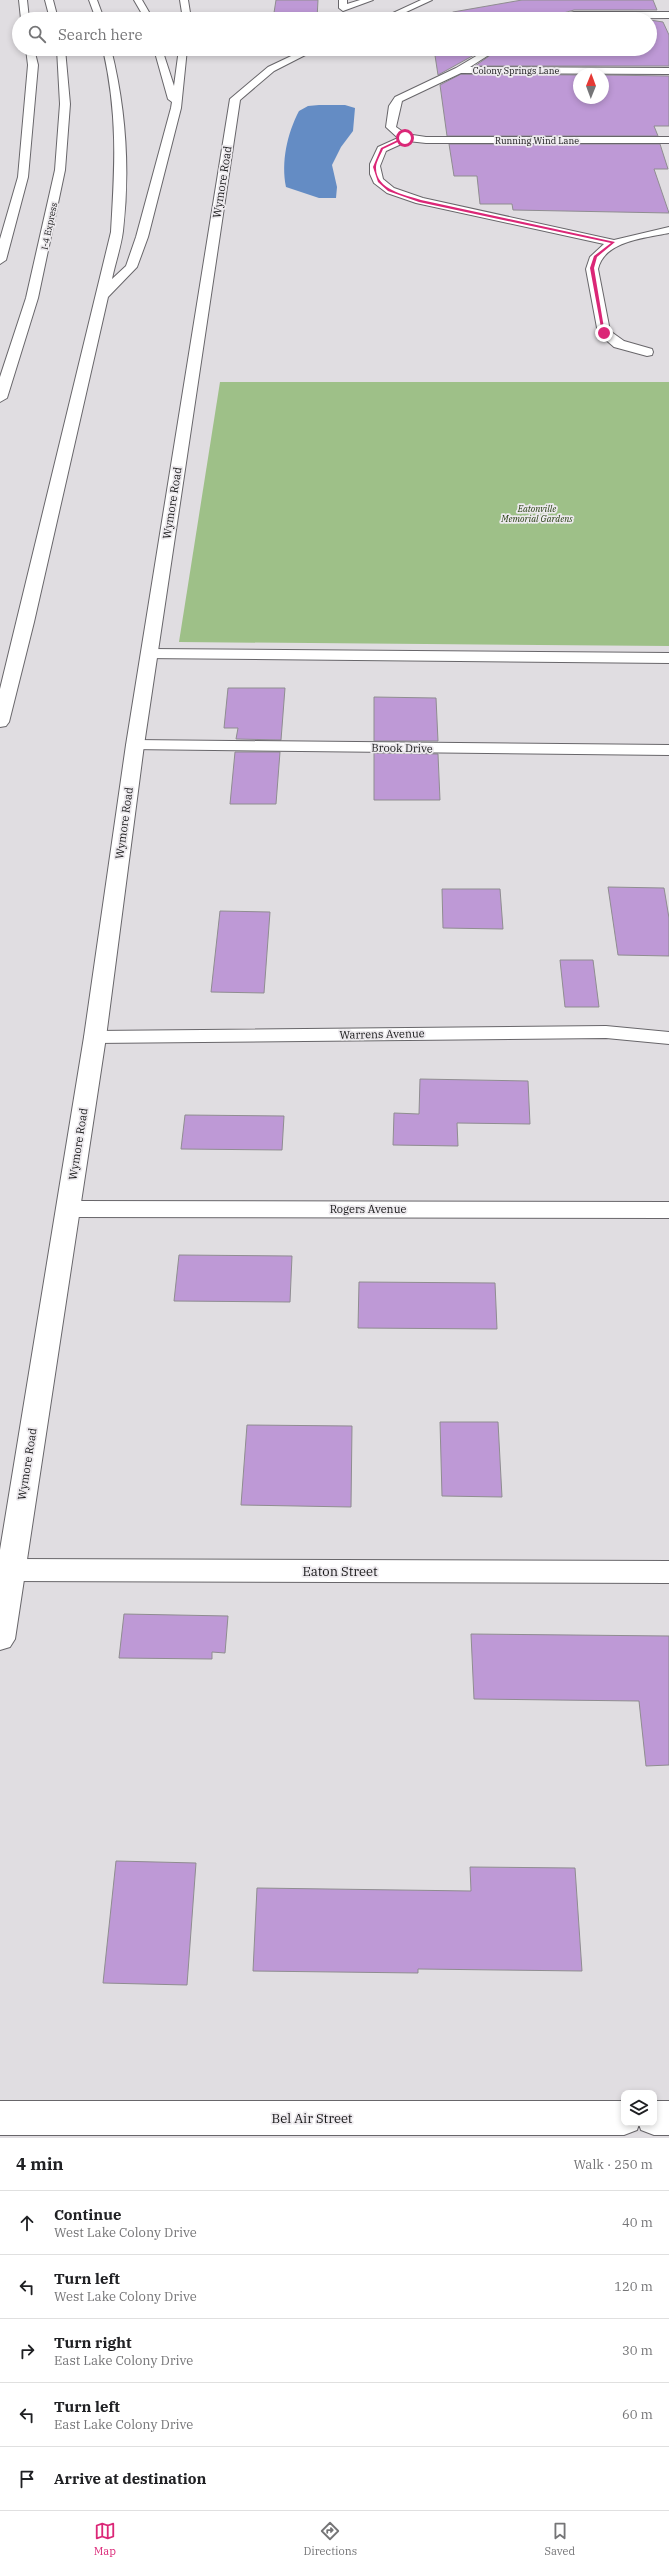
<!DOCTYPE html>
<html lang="en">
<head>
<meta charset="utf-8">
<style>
	body { margin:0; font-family:"IBM Plex Serif",serif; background:#f2f2f2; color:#202124 }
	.controls { position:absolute; right:12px; bottom:12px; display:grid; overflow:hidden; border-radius:8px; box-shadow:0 2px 6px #0003 }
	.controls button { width:36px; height:36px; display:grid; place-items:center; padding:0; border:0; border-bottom:1px solid #e0e0e0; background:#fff; color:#202124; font:20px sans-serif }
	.compass { position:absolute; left:573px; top:68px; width:36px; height:36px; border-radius:50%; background:#fff; box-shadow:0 2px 6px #0003; rotate:1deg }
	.stop { position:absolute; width:12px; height:12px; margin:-9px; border:3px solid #db2777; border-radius:50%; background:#fff }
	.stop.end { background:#db2777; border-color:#fff; box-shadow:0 1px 4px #0008 }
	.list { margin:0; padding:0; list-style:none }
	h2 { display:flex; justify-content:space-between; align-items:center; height:52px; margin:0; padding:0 16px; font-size:17px }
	h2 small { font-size:13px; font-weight:400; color:#757577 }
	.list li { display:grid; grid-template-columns:26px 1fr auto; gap:12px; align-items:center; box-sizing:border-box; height:64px; padding:0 16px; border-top:1px solid #e0e0e0 }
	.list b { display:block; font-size:15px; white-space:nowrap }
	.list p { margin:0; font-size:13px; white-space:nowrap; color:#757577 }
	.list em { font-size:13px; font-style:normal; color:#757577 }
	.icon { flex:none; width:22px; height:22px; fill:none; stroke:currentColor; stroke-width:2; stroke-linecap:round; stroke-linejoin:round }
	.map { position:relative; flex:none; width:669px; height:2138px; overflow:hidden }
	.search { position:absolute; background:#fff; box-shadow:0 2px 6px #0003; left:12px; right:12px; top:12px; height:44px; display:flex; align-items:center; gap:10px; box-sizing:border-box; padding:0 14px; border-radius:22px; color:#757577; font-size:15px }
	.sheet { height:372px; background:#fff }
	nav { display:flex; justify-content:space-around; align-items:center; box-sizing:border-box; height:56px; border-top:1px solid #e0e0e0; background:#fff; font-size:11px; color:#757577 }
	nav a { display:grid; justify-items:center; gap:2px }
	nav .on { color:#db2777 }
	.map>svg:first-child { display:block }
</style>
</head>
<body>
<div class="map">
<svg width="669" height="2138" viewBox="0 0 669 2138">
	<rect width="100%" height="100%" fill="#e0dde1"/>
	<path fill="#9ec088" d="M220,382H669V646L179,642Z"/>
	<path fill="#648cc4" d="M319,105H345L355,108L353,131L341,147L332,165L337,187L336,198H319L286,187C281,162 287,134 299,111L308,106Z"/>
	<path fill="#be99d6" stroke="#8f8d90" d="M276,0H318L317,19H273Z
		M522,0H653L657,10H574L542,19H442L453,12Z
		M650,20L663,22L669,35V66H475L499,49H650Z
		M434,49H485L438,75Z
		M461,74L579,75V98H603V75L669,76V126H654L658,136H447L440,85Z
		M449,144H660L668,169H654L669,213L513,210L512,204H480L477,176H454Z
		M228,688H285L281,740L236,739L238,728H224Z
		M374,697L436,698L438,741H374Z
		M235,752H280L276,804H230Z
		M374,753L438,754L440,800H374Z
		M608,887L664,888L669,918V956L618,955Z
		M442,889H500L503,929L443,928Z
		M220,911L270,912L264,993L211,992Z
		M560,960H593L599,1007H565Z
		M420,1079L528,1081L530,1124L457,1123L458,1146L393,1145L394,1113L419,1114Z
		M185,1115L284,1116L282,1150L181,1149Z
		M179,1255L292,1256L290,1302L174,1301Z
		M359,1282L495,1283L497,1329L358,1328Z
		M440,1422H498L502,1497L442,1496Z
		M247,1425L352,1426L351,1507L241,1505Z
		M124,1614L228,1616L225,1653L212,1652V1659L119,1658Z
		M471,1634L669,1636V1765L646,1766L639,1701L474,1699Z
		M116,1861L196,1863L187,1985L103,1983Z
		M470,1867L575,1868L582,1971L418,1969V1973L253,1971L257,1888L471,1891Z"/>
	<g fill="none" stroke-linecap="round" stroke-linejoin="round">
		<g stroke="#68666a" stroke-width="2">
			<path id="minor" d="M339,0H347V4L360,0H373L343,11L339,8Z
				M574,12H669V18L543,19Z
				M488,49H498L470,67L669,68V74L461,73L402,101L396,127L406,134L426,137H669V143H426L408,141L386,151L380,166L383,179L394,188L423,198L614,240L669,227V233C645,238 604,241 598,269L610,331L624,341L652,349L653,352L652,355L647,356L614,347L598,333L586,269L590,257L604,244L416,203L387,193L374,183L370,174V164L378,147L398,138L386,127L389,106L395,97L456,68Z
				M149,649L669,653V663L143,658L141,654Z
				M135,740L669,745V755L129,749L126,745L129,741Z
				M606,1026L669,1032V1044L606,1038L95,1043L87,1042L84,1037L87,1032L95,1031Z
				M68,1201L669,1202V1218L68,1217L60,1214L56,1209L60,1204Z
				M11,1559L669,1561V1583L11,1581L0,1576L1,1562Z
				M0,2101H624V2123H654V2101H669V2135H654L641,2130L639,2124L637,2130L624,2135H0Z"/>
		</g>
		<g stroke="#68666a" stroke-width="2">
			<path id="major" d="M421,0H432L391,19H380Z
				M306,49H317L274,71L240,100L144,745L106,1037L15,1639L10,1647L0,1650V1550L84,1037L126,745L230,99L268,67Z"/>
		</g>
		<g stroke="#68666a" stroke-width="2">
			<path id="highway" d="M19,0H27L29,19H21Z
				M45,0H53L58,19H50Z
				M89,0H97L104,19H96Z
				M134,0H142L153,19H145Z
				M180,0H188L191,19H183Z
				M26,49H34L38,65L28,177L6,260L0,264V239L18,177L28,65Z
				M57,49H65L70,104L65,170L38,298L7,398L0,402V377L26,298L55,170L60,104Z
				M103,49H111C126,109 130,170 123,231C121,247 115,264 112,279L126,266L136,237L171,108L172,102L168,99L154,49H162L174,86L179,49H187L181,108L148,237L137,267L108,297L34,622L9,722L6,726L0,727V689L111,232C115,164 118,116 103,49Z"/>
		</g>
		<use href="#minor" fill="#fff" fill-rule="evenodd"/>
		<use href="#major" fill="#fff" fill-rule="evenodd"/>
		<use href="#highway" fill="#fff" fill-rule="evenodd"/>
	</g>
	<path fill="#db2777" d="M404,137L406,138L383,149C381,154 376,162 376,167C375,190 405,195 421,200L615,242L597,257L594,268L605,334L602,333L590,268L594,256L611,243L419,202L388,191L378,182L373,167L381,148Z"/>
	<g text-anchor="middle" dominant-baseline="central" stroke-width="3.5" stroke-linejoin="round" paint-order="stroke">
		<g font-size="9" fill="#161617" stroke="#edeaee">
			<text x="516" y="70">Colony Springs Lane</text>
			<text x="537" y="140">Running Wind Lane</text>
			<text transform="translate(49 226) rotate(-78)">I-4 Express</text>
		</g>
		<g font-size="9" font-style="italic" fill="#1e3608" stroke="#edeaee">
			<text x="537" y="508">Eatonville<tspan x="537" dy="10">Memorial Gardens</tspan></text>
		</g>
		<g font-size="11" fill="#161617" stroke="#edeaee">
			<text transform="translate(222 182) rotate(-81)">Wymore Road</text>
			<text transform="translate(172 503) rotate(-81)">Wymore Road</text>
			<text transform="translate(402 748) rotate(1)">Brook Drive</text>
			<text transform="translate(124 823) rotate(-82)">Wymore Road</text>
			<text transform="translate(382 1034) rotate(-1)">Warrens Avenue</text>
			<text transform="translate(78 1144) rotate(-81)">Wymore Road</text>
			<text x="368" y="1209">Rogers Avenue</text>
			<text transform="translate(27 1464) rotate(-81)">Wymore Road</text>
		</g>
		<g font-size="13" fill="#161617" stroke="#edeaee">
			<text x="340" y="1571">Eaton Street</text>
			<text x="312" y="2118">Bel Air Street</text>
		</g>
	</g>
</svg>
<div class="controls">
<button><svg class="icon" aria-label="layers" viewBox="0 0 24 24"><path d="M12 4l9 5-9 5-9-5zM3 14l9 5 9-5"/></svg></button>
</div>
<svg class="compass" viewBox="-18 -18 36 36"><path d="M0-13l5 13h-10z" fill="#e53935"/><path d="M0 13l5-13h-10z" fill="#757577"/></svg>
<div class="stop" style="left:405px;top:138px"></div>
<div class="stop end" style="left:604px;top:333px"></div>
<div class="search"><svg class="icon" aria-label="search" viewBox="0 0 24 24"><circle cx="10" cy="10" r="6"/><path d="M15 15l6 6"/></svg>Search here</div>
</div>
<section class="sheet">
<h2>4 min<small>Walk · 250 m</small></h2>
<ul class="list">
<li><svg class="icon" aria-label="ahead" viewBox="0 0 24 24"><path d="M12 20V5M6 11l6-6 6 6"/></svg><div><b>Continue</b><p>West Lake Colony Drive</p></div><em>40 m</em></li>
<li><svg class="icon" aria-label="left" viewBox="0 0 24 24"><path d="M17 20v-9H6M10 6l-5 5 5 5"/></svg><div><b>Turn left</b><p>West Lake Colony Drive</p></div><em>120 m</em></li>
<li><svg class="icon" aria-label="right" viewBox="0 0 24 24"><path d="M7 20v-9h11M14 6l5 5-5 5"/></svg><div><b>Turn right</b><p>East Lake Colony Drive</p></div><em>30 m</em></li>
<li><svg class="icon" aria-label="left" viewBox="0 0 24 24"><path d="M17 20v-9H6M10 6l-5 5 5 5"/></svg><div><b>Turn left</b><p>East Lake Colony Drive</p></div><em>60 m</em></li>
<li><svg class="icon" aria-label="arrive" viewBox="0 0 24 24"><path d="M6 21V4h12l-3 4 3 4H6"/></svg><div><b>Arrive at destination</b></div></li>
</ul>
</section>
<nav>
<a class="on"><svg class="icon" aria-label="map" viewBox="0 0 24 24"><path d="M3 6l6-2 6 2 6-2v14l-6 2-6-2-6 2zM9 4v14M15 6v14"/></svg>Map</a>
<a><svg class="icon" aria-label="directions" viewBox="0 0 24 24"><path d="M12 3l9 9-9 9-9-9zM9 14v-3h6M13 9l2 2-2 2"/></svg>Directions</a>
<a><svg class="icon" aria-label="saved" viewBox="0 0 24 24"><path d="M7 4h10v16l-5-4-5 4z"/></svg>Saved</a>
</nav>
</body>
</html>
